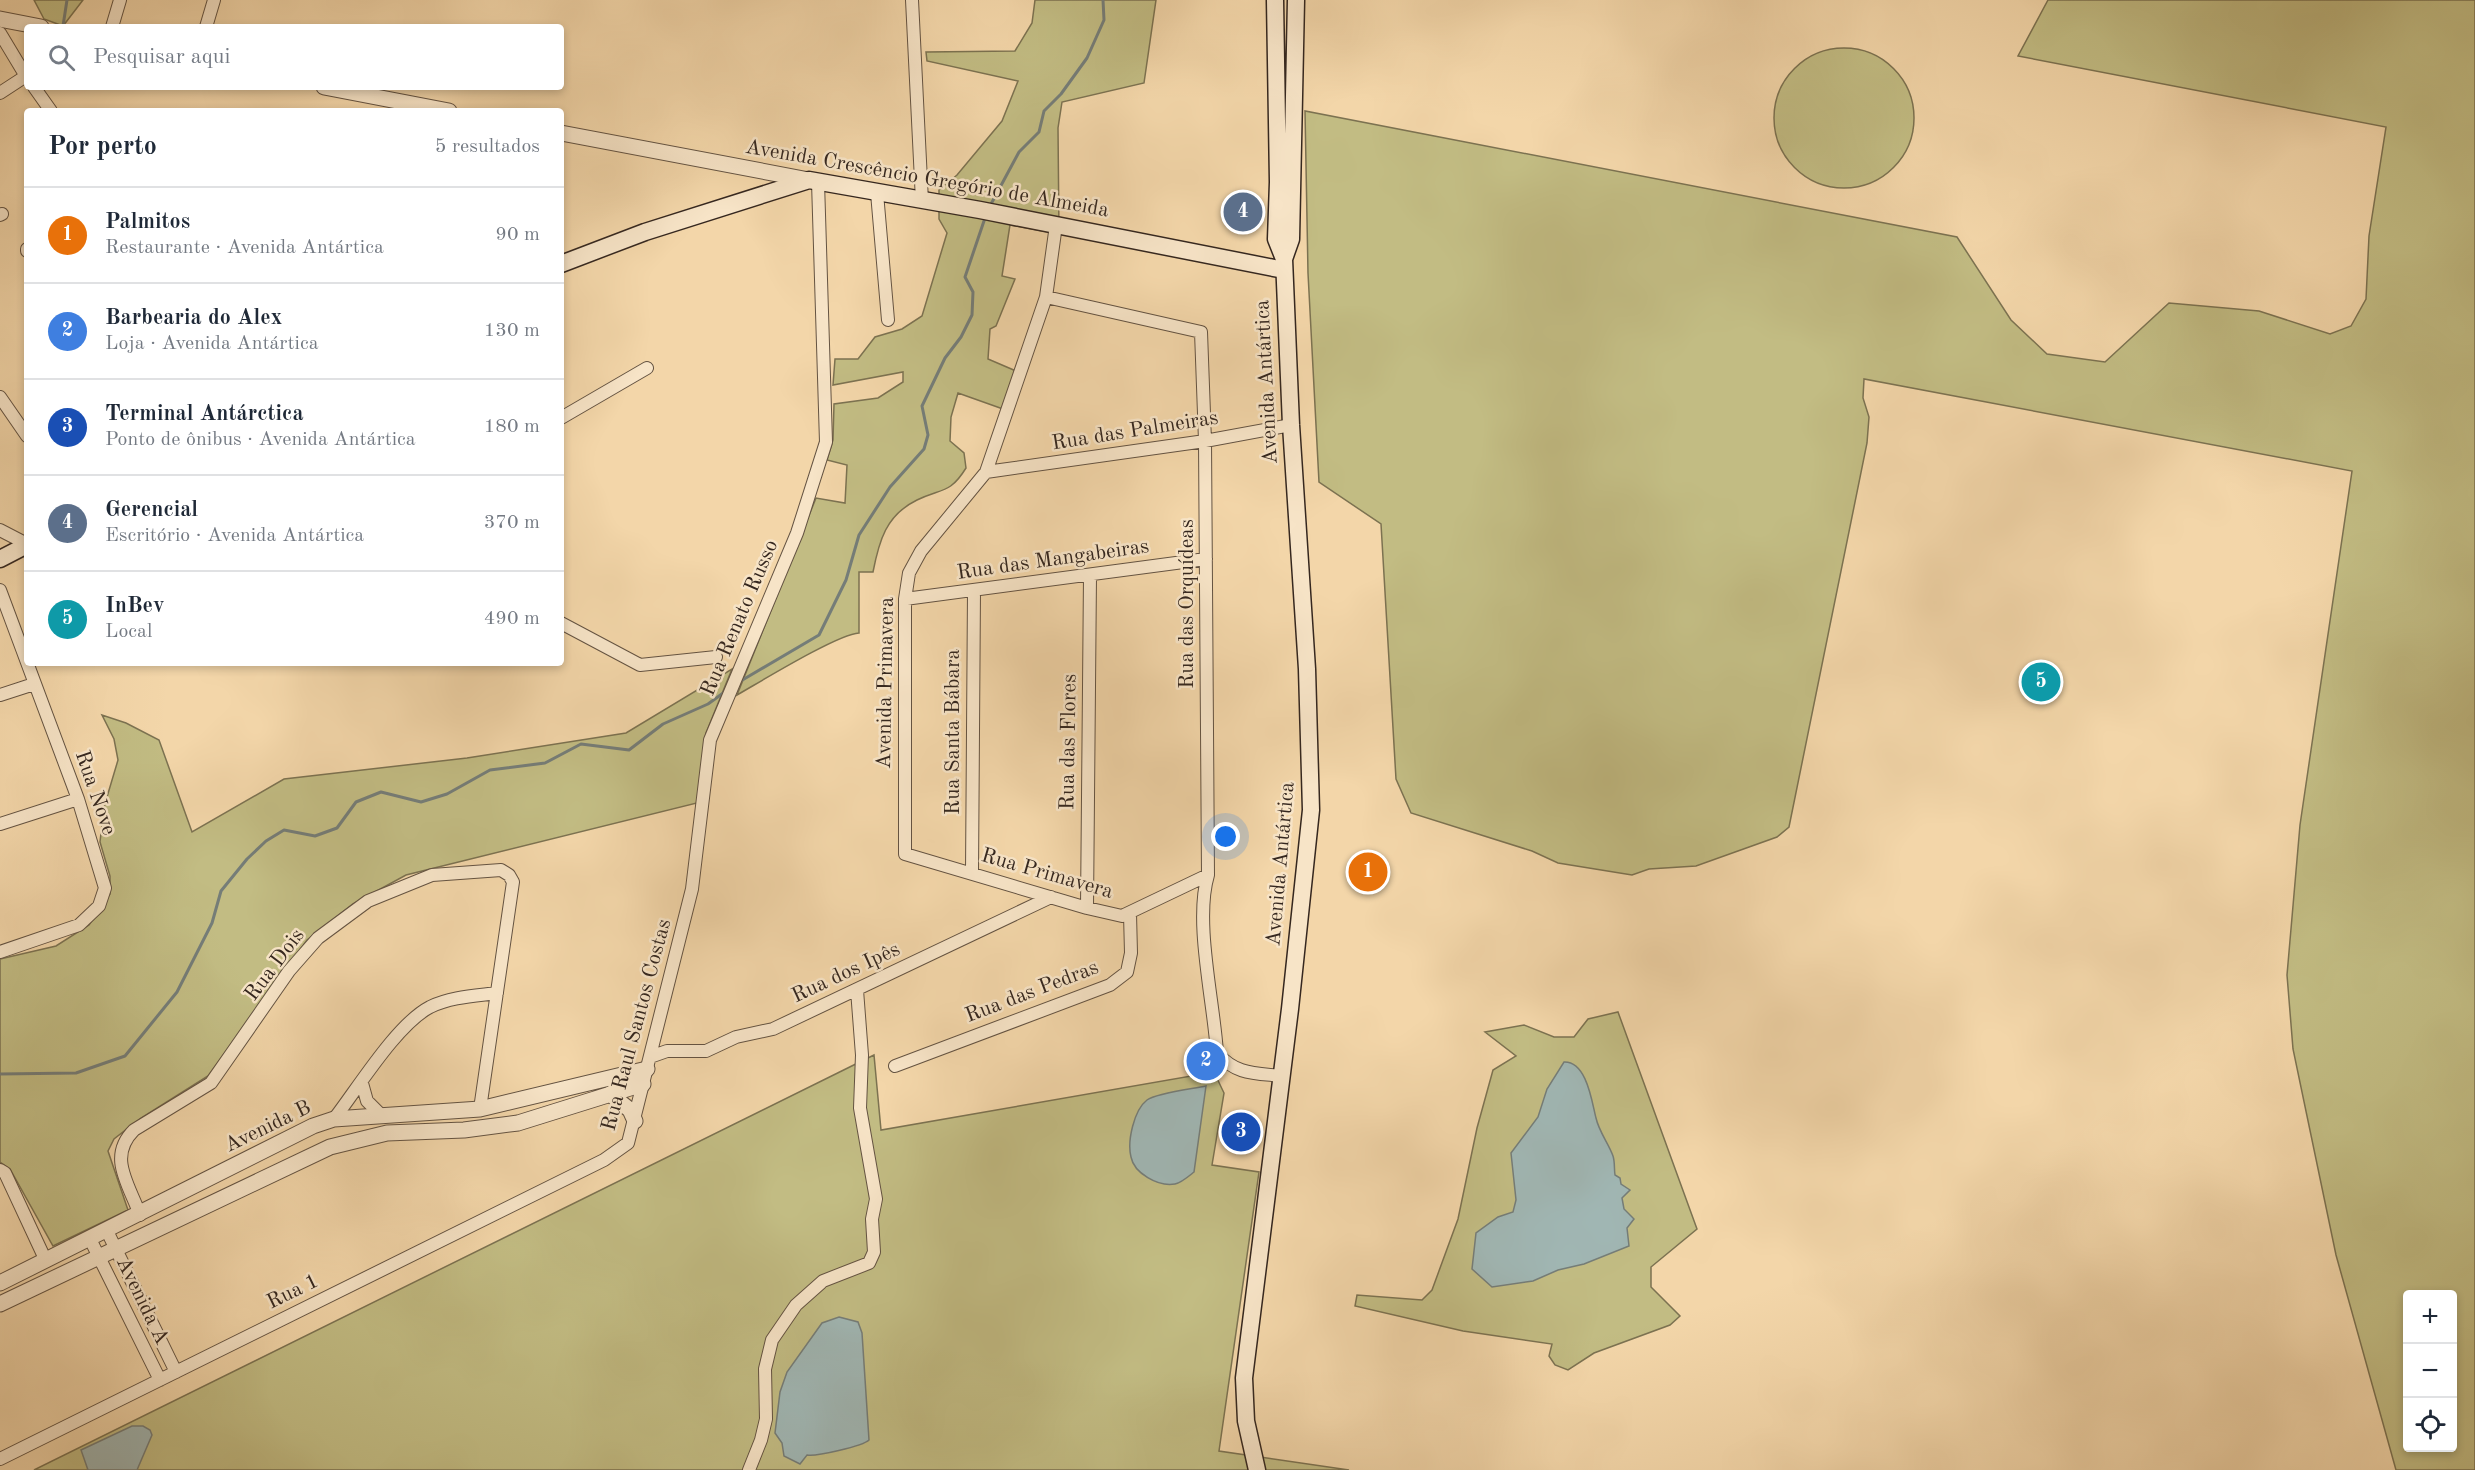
<!DOCTYPE html>
<html lang="pt">
<head>
<meta charset="utf-8">
<style>
	body { margin:0; font-family:"Old Standard TT",serif; background:#f6f6f7; color:#1f2937 }
	.controls { position:absolute; right:18px; bottom:18px; display:grid; overflow:hidden; border-radius:6px; box-shadow:0 3px 9px #0003 }
	.controls button { width:54px; height:54px; display:grid; place-items:center; padding:0; border:0; border-bottom:2px solid #e0e1e3; background:#fff; color:#1f2937; font:30px sans-serif }
	.you { position:absolute; left:1226px; top:837px; width:21px; height:21px; margin:-15px; border:4px solid #fff; border-radius:50%; background:#1a73e8; box-shadow:0 0 0 9px #1a73e833 }
	.badge { display:grid; place-items:center; width:39px; height:39px; border-radius:50%; background:#0b8043; color:#fff; font-size:20px; font-weight:700 }
	.pin { position:absolute; translate:-50% -50%; border:3px solid #fff; box-shadow:0 2px 6px #0006 }
	.list { margin:0; padding:0; list-style:none }
	h2 { display:flex; justify-content:space-between; align-items:center; height:78px; margin:0; padding:0 24px; font-size:26px }
	h2 small { font-size:20px; font-weight:400; color:#747a83 }
	.list li { display:grid; grid-template-columns:39px 1fr auto; gap:18px; align-items:center; box-sizing:border-box; height:96px; padding:0 24px; border-top:2px solid #e0e1e3 }
	.list b { display:block; font-size:22px; white-space:nowrap }
	.list p { margin:0; font-size:20px; white-space:nowrap; color:#747a83 }
	.list em { font-size:20px; font-style:normal; color:#747a83 }
	.icon { flex:none; width:33px; height:33px; fill:none; stroke:currentColor; stroke-width:2; stroke-linecap:round; stroke-linejoin:round }
	.map { position:relative; flex:none; width:2475px; height:1470px; overflow:hidden }
	.search { position:absolute; background:#fff; box-shadow:0 3px 9px #0003; left:24px; top:24px; width:540px; height:66px; display:flex; align-items:center; gap:15px; box-sizing:border-box; padding:0 21px; border-radius:6px; color:#747a83; font-size:22px }
	.panel { position:absolute; background:#fff; box-shadow:0 3px 9px #0003; left:24px; top:108px; width:540px; height:558px; border-radius:6px }
	.map>svg:first-child { display:block }
</style>
</head>
<body>
<div class="map">
<svg width="2475" height="1470" viewBox="0 0 2475 1470">
	<rect width="100%" height="100%" fill="#f3d6a9"/>
	<filter id="stains"><feTurbulence type="fractalNoise" baseFrequency=".00333" numOctaves="4"/><feColorMatrix values="0 0 0 0 .2 0 0 0 0 .09 0 0 0 0 .02 0 0 0 .5 -.17"/></filter>
	<radialGradient id="worn" r=".72"><stop offset=".6" stop-color="#630" stop-opacity="0"/><stop offset="1" stop-color="#630" stop-opacity=".3"/></radialGradient>
	<path fill="#c2bc83" stroke="#7c7251" stroke-width="1.5" fill-rule="evenodd" d="M34,0H83L63,26L44,19Z
		M1035,0H1156L1144,83L1062,102L1058,128L1059,234L1010,225L1002,276L1015,279L996,326L990,329L988,359L1016,371L1003,409L958,393L951,417L950,441L964,453L966,468C950,494 942,488 917,500C886,515 879,541 873,572H859V633C838,634 760,682 737,695L816,498L845,503L847,465L827,460L833,440L834,404L878,398L903,382V372L833,385L835,359H858L875,337L902,329L922,316L947,233L939,219V190L957,175L1002,121L1018,81L927,61L926,52L1015,51L1032,23Z
		M2048,0H2475V1470H2396L2336,1255L2293,1049L2287,975L2300,825L2352,471L1864,379L1863,398L1869,417L1867,443L1789,827L1777,837L1696,866L1649,869L1632,875L1558,863L1532,851L1411,813L1396,779L1381,524L1319,482L1308,273L1305,111L1957,237L2011,320L2047,354L2105,362L2169,303L2259,311L2330,334L2351,326L2366,299L2369,236L2386,127L2018,56ZM2408,1294H2452V1448H2408Z
		M1774 118a70 70 0 1 1 140 0a70 70 0 1 1-140 0Z
		M732,669L706,733L697,803L406,875L353,904L307,940L208,1076L141,1118L114,1139L108,1151L128,1210L53,1246L10,1169L0,1162V959L56,946L89,925L110,894V876L100,842L104,807L118,760L114,739L102,715L126,723L159,740L192,832L284,779L467,758L626,733Z
		M1618,1012L1697,1229L1651,1267V1287L1680,1316L1670,1325L1594,1353L1568,1370L1555,1365L1549,1356L1552,1344L1463,1331L1355,1306L1357,1295L1422,1300L1432,1290L1458,1219L1477,1128L1493,1070L1516,1056L1485,1032L1524,1025L1554,1037H1574L1588,1019Z
		M874,1055L881,1130L1214,1072L1224,1093L1212,1165L1259,1172L1219,1451L1349,1470H34Z"/>
	<path fill="#a0b6b3" stroke="#757d78" stroke-width="1.5" d="M1564,1062C1587,1061 1592,1103 1596,1118C1599,1132 1609,1144 1613,1156C1615,1162 1614,1169 1615,1175L1620,1178L1621,1184L1630,1190L1622,1198L1624,1209L1634,1219L1627,1228L1629,1246L1584,1264L1558,1270L1533,1281L1492,1287L1472,1269L1476,1233L1498,1217L1513,1212L1516,1200L1511,1153L1538,1117L1547,1089Z
		M1206,1086L1194,1172C1189,1176 1181,1183 1175,1184C1158,1187 1134,1173 1131,1157C1127,1141 1134,1110 1147,1100C1157,1093 1192,1089 1206,1086Z
		M839,1317L858,1322L862,1333L869,1440C863,1446 815,1457 807,1455L800,1464L784,1456L782,1443L775,1433L780,1392L787,1372L822,1323Z
		M132,1426H143L150,1430L152,1435L137,1470H88L81,1450Z"/>
	<g fill="none" stroke-linecap="round" stroke-linejoin="round">
		<path stroke="#757d78" stroke-width="3" d="M63,26L67,0
			M990,206L1019,152L1039,132L1044,111L1061,94L1087,58L1104,20L1103,0
			M739,682L819,635L846,580L859,535L890,487L924,449L928,435L922,406L945,358L961,337L972,315L973,292L965,277L985,218
			M0,1074L76,1073L125,1056L177,992L212,923L221,891L247,859L266,841L284,830L315,836L337,828L356,802L381,792L421,802L447,794L490,770L545,763L581,744L629,750L663,724L708,704L726,691"/>
		<g stroke="#645342" stroke-width="14">
			<path id="minor" d="M912,0L922,201
				M112,27L120,0
				M206,27L214,0
				M0,33L27,78
				M34,87L51,111
				M0,93L26,76
				M877,193L888,320
				M0,215L2,214
				M1056,225L1046,297L986,472L921,551L909,573L905,599V854L1087,908L1122,916L1208,875
				M27,249V251
				M1046,297L1201,332L1205,441L1208,875C1194,922 1214,1002 1217,1053C1236,1075 1255,1073 1282,1076
				M0,397L27,436
				M561,418L647,368
				M986,472L1205,441L1291,425
				M0,530L27,544
				M0,590L78,799L105,888L99,906L79,925L0,952
				M905,599L1206,559
				M561,623L640,665L716,657
				M0,695L34,684
				M0,824L78,799
				M972,873L974,591
				M1087,908L1090,576
				M650,1057L667,1051H706L736,1037L773,1029L1051,897
				M895,1066L1110,985L1127,972L1131,953L1130,914
				M362,1083L367,1101L381,1115
				M334,1119C358,1088 397,1024 430,1007C451,997 474,996 497,993
				M0,1170L5,1173L46,1261
				M140,1215C129,1184 107,1157 134,1130L211,1083L289,971L318,938L368,901L432,875L501,870L509,875L513,882L480,1109
				M107,1231L176,1372
				M90,1239L160,1380
				M0,1459L604,1160L628,1143L692,889L710,740L797,533L826,442L818,182
				M749,1470L761,1440L766,1419L765,1369L772,1340L796,1305L823,1281L869,1263L874,1252L872,1219L876,1199L860,1108L862,1055L857,990"/>
		</g>
		<g stroke="#645342" stroke-width="17">
			<path id="tertiary" d="M0,19L41,27
				M324,87L449,111
				M561,133L809,180
				M610,1094L630,1110L635,1121
				M0,1283L313,1126L334,1119L480,1109L647,1069
				M0,1304L330,1147L387,1133L464,1130L518,1123L643,1084"/>
		</g>
		<g stroke="#35271f" stroke-width="19">
			<path id="secondary" d="M1284,259L1291,239L1296,0
				M561,264L645,232L809,180L980,210L1284,270
				M0,559L27,545
				M1257,1470L1246,1421L1244,1378L1290,1009L1311,810L1307,669L1291,425L1284,259L1276,239L1278,182L1275,0"/>
		</g>
		<use href="#minor" stroke="#f7e4c7" stroke-width="12"/>
		<use href="#tertiary" stroke="#f7e4c7" stroke-width="15"/>
		<use href="#secondary" stroke="#f7e4c7" stroke-width="16"/>
	</g>
	<g text-anchor="middle" dominant-baseline="central" stroke-width="5" stroke-linejoin="round" paint-order="stroke">
		<g font-size="21" fill="#35271f" stroke="#f7e4c7">
			<text transform="translate(927 179) rotate(10)">Avenida Crescêncio Gregório de Almeida</text>
			<text transform="translate(1267 382) rotate(-93)">Avenida Antártica</text>
			<text transform="translate(1135 431) rotate(-9)">Rua das Palmeiras</text>
			<text transform="translate(1053 560) rotate(-8)">Rua das Mangabeiras</text>
			<text transform="translate(1187 604) rotate(-90)">Rua das Orquídeas</text>
			<text transform="translate(740 618) rotate(-67)">Rua Renato Russo</text>
			<text transform="translate(886 683) rotate(-89)">Avenida Primavera</text>
			<text transform="translate(953 732) rotate(-90)">Rua Santa Bábara</text>
			<text transform="translate(1069 742) rotate(-89)">Rua das Flores</text>
			<text transform="translate(95 793) rotate(71)">Rua Nove</text>
			<text transform="translate(1281 864) rotate(-85)">Avenida Antártica</text>
			<text transform="translate(1047 874) rotate(16)">Rua Primavera</text>
			<text transform="translate(275 965) rotate(-53)">Rua Dois</text>
			<text transform="translate(846 973) rotate(-25)">Rua dos Ipês</text>
			<text transform="translate(1032 992) rotate(-21)">Rua das Pedras</text>
			<text transform="translate(637 1025) rotate(-75)">Rua Raul Santos Costas</text>
			<text transform="translate(268 1127) rotate(-26)">Avenida B</text>
			<text transform="translate(293 1292) rotate(-26)">Rua 1</text>
			<text transform="translate(142 1301) rotate(64)">Avenida A</text>
		</g>
	</g>
	<rect width="100%" height="100%" filter="url(#stains)"/>
	<rect width="100%" height="100%" fill="url(#worn)"/>
</svg>
<div class="controls">
<button>+</button>
<button>−</button>
<button><svg class="icon" aria-label="locate" viewBox="0 0 24 24"><circle cx="12" cy="12" r="6"/><path d="M12 2v4M12 18v4M2 12h4M18 12h4"/></svg></button>
</div>
<div class="you"></div>
<div class="pin badge" style="left:1368px;top:872px;background:#e8710a">1</div>
<div class="pin badge" style="left:1206px;top:1061px;background:#3f7fe0">2</div>
<div class="pin badge" style="left:1241px;top:1132px;background:#1a4fb4">3</div>
<div class="pin badge" style="left:1243px;top:212px;background:#5c6f8a">4</div>
<div class="pin badge" style="left:2041px;top:682px;background:#0f9aa8">5</div>
<div class="search"><svg class="icon" aria-label="search" viewBox="0 0 24 24"><circle cx="10" cy="10" r="6"/><path d="M15 15l6 6"/></svg>Pesquisar aqui</div>
<section class="panel">
<h2>Por perto<small>5 resultados</small></h2>
<ul class="list">
<li><span class="badge" style="background:#e8710a">1</span><div><b>Palmitos</b><p>Restaurante · Avenida Antártica</p></div><em>90 m</em></li>
<li><span class="badge" style="background:#3f7fe0">2</span><div><b>Barbearia do Alex</b><p>Loja · Avenida Antártica</p></div><em>130 m</em></li>
<li><span class="badge" style="background:#1a4fb4">3</span><div><b>Terminal Antárctica</b><p>Ponto de ônibus · Avenida Antártica</p></div><em>180 m</em></li>
<li><span class="badge" style="background:#5c6f8a">4</span><div><b>Gerencial</b><p>Escritório · Avenida Antártica</p></div><em>370 m</em></li>
<li><span class="badge" style="background:#0f9aa8">5</span><div><b>InBev</b><p>Local</p></div><em>490 m</em></li>
</ul>
</section>
</div>
</body>
</html>
